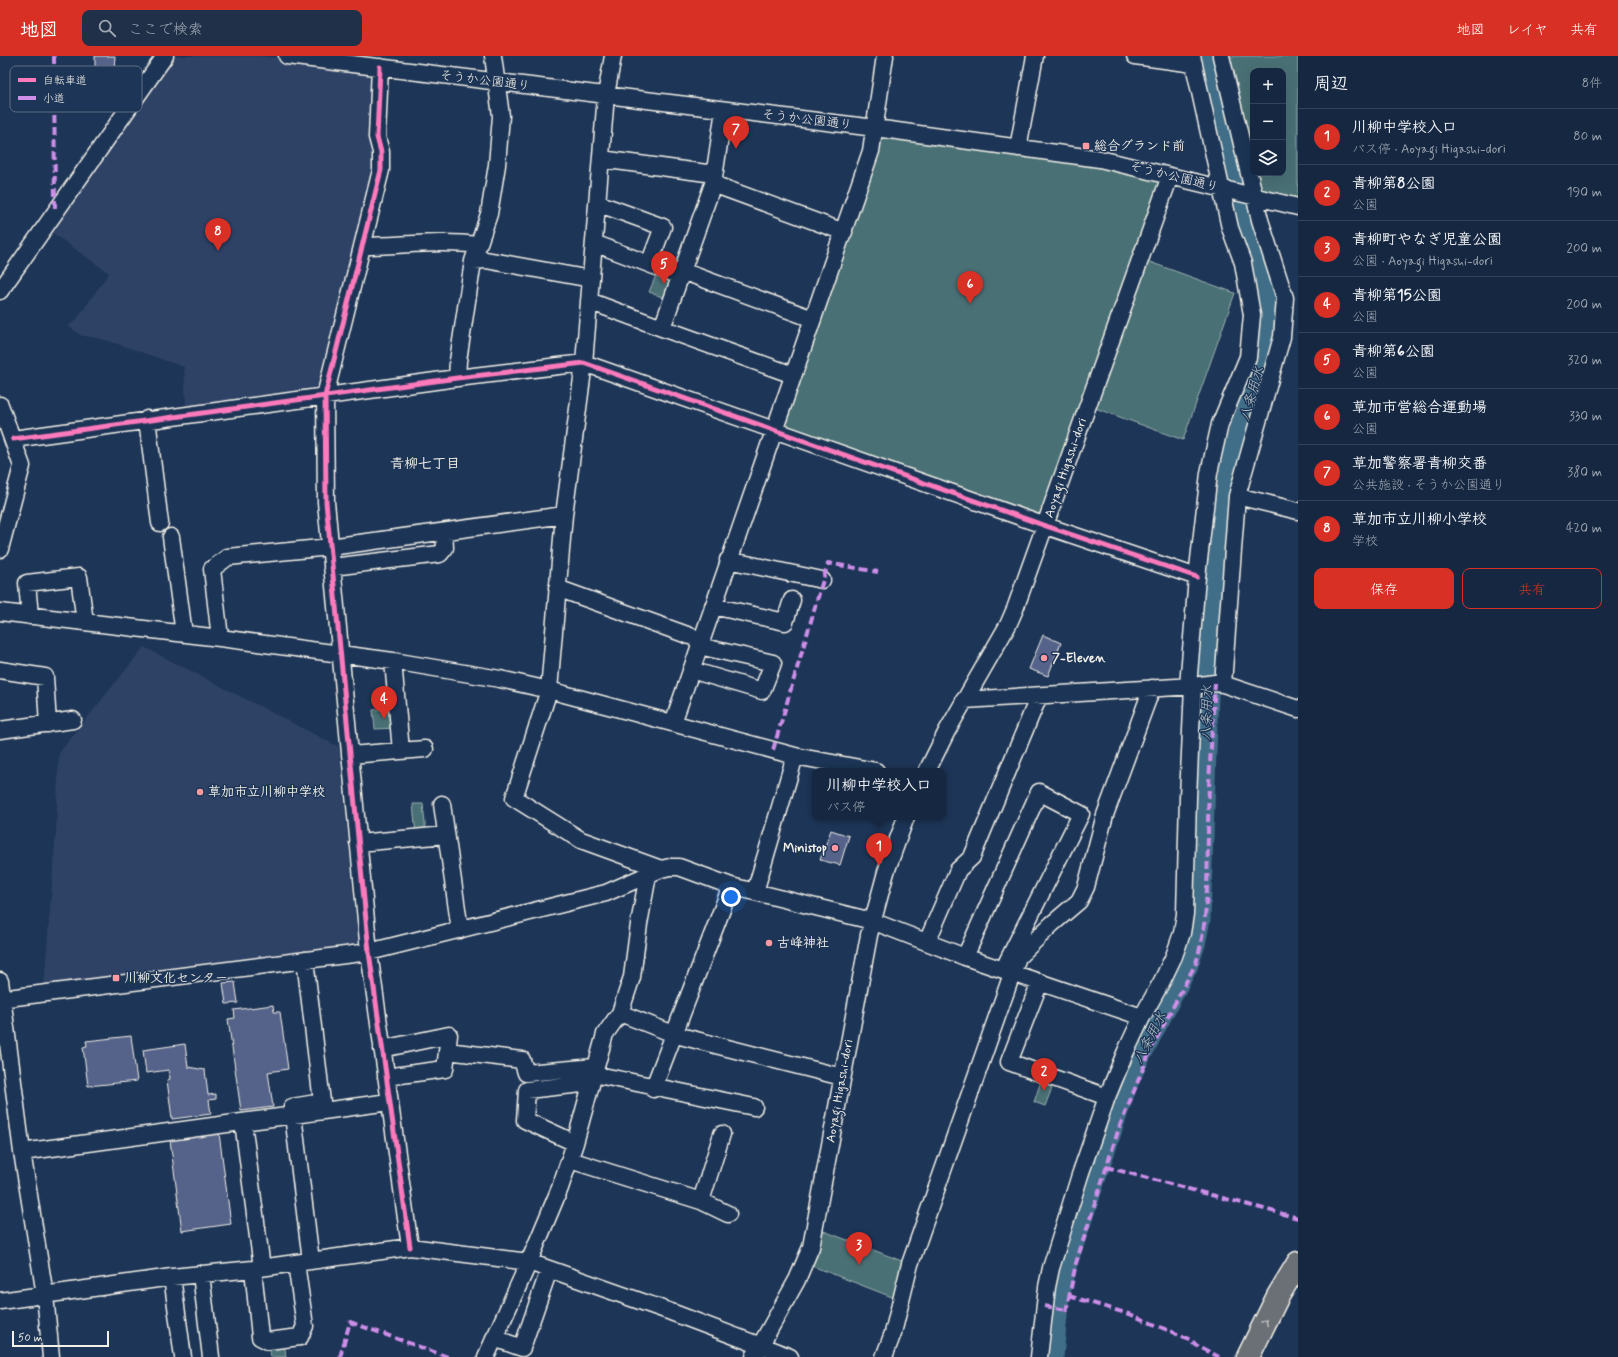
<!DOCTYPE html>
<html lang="ja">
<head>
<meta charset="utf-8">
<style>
	body { margin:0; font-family:Mynerve,"Klee One",sans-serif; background:#1f3048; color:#f1f3f6 }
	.controls { position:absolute; right:12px; top:12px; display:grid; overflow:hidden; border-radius:8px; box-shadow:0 4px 16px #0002 }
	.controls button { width:36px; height:36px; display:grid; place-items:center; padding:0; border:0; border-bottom:1px solid #35445a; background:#162841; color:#f1f3f6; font:20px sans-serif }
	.scale { position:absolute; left:12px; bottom:10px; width:97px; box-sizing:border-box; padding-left:4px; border:2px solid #f4f1e8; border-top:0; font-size:11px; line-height:14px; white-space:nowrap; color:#f4f1e8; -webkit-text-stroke:3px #1d3557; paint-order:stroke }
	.you { position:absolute; left:731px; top:841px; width:14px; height:14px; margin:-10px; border:3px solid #fff; border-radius:50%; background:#1a73e8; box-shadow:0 0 0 6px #1a73e833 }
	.badge { display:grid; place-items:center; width:26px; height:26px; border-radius:50%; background:#d93025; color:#fff; font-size:13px; font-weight:700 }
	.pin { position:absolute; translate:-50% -33px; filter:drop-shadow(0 1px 2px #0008) }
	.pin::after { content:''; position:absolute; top:21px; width:14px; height:12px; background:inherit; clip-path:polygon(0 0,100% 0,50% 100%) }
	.popup { position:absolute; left:812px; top:712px; width:134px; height:52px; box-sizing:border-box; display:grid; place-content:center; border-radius:8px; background:#162841; filter:drop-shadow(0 1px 3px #0005); font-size:13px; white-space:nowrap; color:#9ea6b1 }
	.popup b { font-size:15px; color:#f1f3f6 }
	.popup::after { content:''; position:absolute; left:50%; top:100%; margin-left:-8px; border:8px solid transparent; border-top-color:#162841 }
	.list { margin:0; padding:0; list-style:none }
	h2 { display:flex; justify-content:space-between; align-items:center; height:52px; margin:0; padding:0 16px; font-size:17px }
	h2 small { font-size:13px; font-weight:400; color:#9ea6b1 }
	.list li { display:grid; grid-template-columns:26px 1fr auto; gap:12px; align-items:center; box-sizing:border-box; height:56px; padding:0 16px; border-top:1px solid #35445a }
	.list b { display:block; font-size:15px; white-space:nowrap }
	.list p { margin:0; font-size:13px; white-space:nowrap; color:#9ea6b1 }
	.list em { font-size:13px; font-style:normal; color:#9ea6b1 }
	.actions { display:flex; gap:8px; padding:12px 16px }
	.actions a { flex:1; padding:9px 0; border:1px solid #d93025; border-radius:8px; text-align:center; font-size:14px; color:#d93025 }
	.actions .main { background:#d93025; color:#fff }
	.icon { flex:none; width:22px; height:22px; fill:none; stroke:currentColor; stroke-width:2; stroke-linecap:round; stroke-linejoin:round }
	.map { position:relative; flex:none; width:1298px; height:1301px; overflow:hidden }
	header { display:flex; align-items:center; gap:24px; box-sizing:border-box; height:56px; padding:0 20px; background:#d93025; color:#fff }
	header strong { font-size:19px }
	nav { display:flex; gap:22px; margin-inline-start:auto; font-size:14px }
	.search { width:280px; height:36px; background:#1f3048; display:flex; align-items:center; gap:10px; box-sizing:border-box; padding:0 14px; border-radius:8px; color:#9ea6b1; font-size:15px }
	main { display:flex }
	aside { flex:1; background:#162841 }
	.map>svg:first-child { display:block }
</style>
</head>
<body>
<header>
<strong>地図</strong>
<div class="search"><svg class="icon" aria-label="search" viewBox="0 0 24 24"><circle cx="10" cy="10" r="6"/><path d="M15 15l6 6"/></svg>ここで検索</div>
<nav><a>地図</a><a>レイヤ</a><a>共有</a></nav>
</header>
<main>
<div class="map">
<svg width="1298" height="1301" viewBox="0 0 1298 1301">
	<rect width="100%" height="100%" fill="#1d3557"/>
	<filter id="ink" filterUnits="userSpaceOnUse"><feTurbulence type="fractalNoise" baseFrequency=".025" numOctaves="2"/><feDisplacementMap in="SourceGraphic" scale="8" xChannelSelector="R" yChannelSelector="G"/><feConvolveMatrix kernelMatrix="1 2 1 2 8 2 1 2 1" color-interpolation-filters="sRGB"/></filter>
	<g filter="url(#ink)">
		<path fill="#2e4366" d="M171,0H260L377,13V114L322,338L186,350L184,311L106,284L80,279L68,270L77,263L109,217L47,173Z
			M144,591L339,691L358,889L44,930L56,775L59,697Z"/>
		<path fill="#487075" stroke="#9eb0ae" d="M1227,0H1298V145L1259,136L1254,117H1283V15H1253V112Z
			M880,80L1104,111L1159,125L1042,462L781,369Z
			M1147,205L1235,237L1183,384L1095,352Z
			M659,212L679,220L670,244L649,236Z
			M392,652L396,672L375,673L373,654Z
			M413,748H423L426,778L416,779Z
			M1043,1019L1055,1024L1045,1050L1034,1046Z
			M821,1174L907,1207L897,1243L812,1210Z
			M284,1285L286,1301H271L269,1288Z"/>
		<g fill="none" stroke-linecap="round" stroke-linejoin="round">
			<path stroke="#416d87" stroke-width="23" d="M1052,1301L1058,1239L1066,1207L1125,1031L1135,1008L1186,911L1194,888L1199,863L1208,612L1219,455L1228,416L1266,290L1267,266L1265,244L1255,211L1204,0"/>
		</g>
		<path fill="#54638a" stroke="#f4f1e8" d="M95,0H115L114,15H95Z
			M1043,579L1061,587L1048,620L1029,613Z
			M831,774L849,780L840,809L820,804Z
			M235,926L238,947L226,948L223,927Z
			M273,949L274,956H280L288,1013L268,1016L273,1051L241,1055L228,963L235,962L234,954Z
			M131,980L137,1025L88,1030L83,991L87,990L86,985Z
			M185,988L188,1011L205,1014L208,1039L216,1038V1043L209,1044L211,1058L172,1063L167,1024L170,1023L169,1014L146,1017L143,994Z
			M219,1077L231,1168L182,1175L170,1084Z"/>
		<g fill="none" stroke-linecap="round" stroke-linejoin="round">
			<g stroke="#f4f1e8" stroke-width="19">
				<path id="minor" d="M287,0L875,72L1100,103L1298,151
					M613,0L606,39L584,307L564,459L549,634L514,742L581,784L661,813
					M1135,0L1194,8
					M1221,0L1260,164L1285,242L1282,281L1237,440L1223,628
					M380,11L377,81L381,96V114L325,340L326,446L369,896L410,1191
					M724,54L713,128L662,272L793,319
					M1018,92L1035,0
					M601,103L714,118
					M713,128L844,176
					M597,147L663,171L649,208
					M594,187L680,220
					M362,190C401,190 439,184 478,189
					M473,205L486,204L591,223
					M682,215L813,263
					M0,235L165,0
					M589,245L662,272
					M457,322L458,305L473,205L489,158L497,109L501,60L493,0
					M0,349L22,410L0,493
					M147,363L160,467
					M13,383L457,322L584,307L1046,470L1197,521
					M1237,440L1298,455
					M171,481L184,578
					M728,504L822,524
					M332,511L440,498L445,492L444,476
					M557,532L701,584
					M713,550L785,566L792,544
					M0,556L220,582L393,605L500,623L549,634L795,700L876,715
					M30,560L27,527L79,521L85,566
					M220,582L212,513L228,501L330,491L564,459
					M393,605L401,695
					M0,614L45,621L48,668
					M691,614L762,635L773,607L699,590
					M1188,630L1197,521L1209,417L1220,368L1248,301L1252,259L1243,207L1230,172L1192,0
					M964,644L1193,630L1215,627L1223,628L1298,653
					M673,667L871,95L885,0
					M0,674L73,664
					M350,699L425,693
					M927,715L947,675L1008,569L1015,553L1170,120
					M442,748L460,874
					M358,787L446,779
					M755,836L795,700
					M927,886L958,814L972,801L1039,640
					M965,901L1039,736L1081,758L1007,906
					M305,904L322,1046L292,1051L311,1205
					M0,925L22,1096L45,1239L51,1301
					M1040,926L1009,1006L1107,1041
					M0,943L369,896L606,837L661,813L670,811H679L731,830L872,865L965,901L1142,961
					M620,957L632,921L639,868L648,819
					M382,993L449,979L445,1013L386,1021
					M447,995L522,1004L526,1017L595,1011
					M593,1018L754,1051
					M653,1033L731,830
					M243,1066L262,1212
					M575,1087L525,1064L527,1034L591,1027
					M22,1096L389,1046
					M570,1104L701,1145L728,1158
					M701,1145L722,1078
					M253,1213L260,1281L268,1285L300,1281L305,1270L296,1207
					M201,1218L211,1301
					M172,1221L183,1301
					M0,1245L172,1221L253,1213L410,1191L529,1206L671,1256L790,1301
					M494,1282L522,1292L549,1214
					M486,1301L529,1206L560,1132L575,1087L605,978L620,957L676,979L842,1021
					M754,1301L797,1224L811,1191L869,879L886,816L906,761
					M884,1301L893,1277L910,1208L1018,901L1052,868L1079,845L1086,831L1105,759L1152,632
					M1039,1301L1047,1231L1051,1212L1080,1119L1107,1041L1126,995L1142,961L1162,925L1174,900L1182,877L1185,858L1188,741L1193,630"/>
			</g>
			<g stroke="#f4f1e8" stroke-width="25">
				<path id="highway" d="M1248,1301L1278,1240L1298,1207"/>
			</g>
			<use href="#minor" stroke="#1d3557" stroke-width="16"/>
			<use href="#highway" stroke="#6b6f75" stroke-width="22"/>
			<path stroke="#ce8fe9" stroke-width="4" stroke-dasharray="8 4" stroke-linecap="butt" d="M54,0L55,156
				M773,694L828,507L878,516
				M1106,1111L1298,1162
				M1069,1240L1132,1259L1191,1284L1196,1289L1219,1301
				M1044,1250L1067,1254
				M1066,1256L1076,1207L1119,1072L1151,993L1196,907C1209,864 1207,820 1208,776C1208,727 1212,676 1215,627
				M340,1301L350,1266L448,1301"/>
			<g stroke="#1d3557" stroke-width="8">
				<path id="cycleway" d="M380,11L377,81L381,96V114L325,340L326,446L369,896L410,1191
					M13,383L457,322L584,307L1046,470L1197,521"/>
			</g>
			<use href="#cycleway" stroke="#fd7abc" stroke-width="5"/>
		</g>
		<defs><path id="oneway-chevron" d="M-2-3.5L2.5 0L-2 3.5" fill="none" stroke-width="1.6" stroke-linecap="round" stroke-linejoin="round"/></defs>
		<use stroke="#bdbdba" href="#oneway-chevron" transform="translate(1265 1266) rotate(-64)"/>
	</g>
	<g fill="#ff9aa2" stroke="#1d3557" stroke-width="1.5">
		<rect x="1082" y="86" width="8" height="8" rx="2"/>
		<circle cx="1044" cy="602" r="4"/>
		<circle cx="200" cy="736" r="4"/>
		<circle cx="835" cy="792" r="4"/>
		<circle cx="769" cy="887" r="4"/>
		<rect x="112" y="918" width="8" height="8" rx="2"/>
	</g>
	<g text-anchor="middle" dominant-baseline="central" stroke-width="3" stroke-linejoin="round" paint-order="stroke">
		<g font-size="13" fill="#f4f1e8" stroke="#1d3557">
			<text transform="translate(485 25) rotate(7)">そうか公園通り</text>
			<text transform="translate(807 64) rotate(7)">そうか公園通り</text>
			<text transform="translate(1174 121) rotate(14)">そうか公園通り</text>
			<text transform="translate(1066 412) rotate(-71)">Aoyagi Higashi-dori</text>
			<text transform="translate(840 1035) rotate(-80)">Aoyagi Higashi-dori</text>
		</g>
		<g font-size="13" font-weight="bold" fill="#f4f1e8" stroke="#1d3557" text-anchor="start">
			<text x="1094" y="90">総合グランド前</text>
			<text x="1052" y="602">7-Eleven</text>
			<text x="208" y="736">草加市立川柳中学校</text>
			<text x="827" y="792" text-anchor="end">Ministop</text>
			<text x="777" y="887">古峰神社</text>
			<text x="124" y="922">川柳文化センター</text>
		</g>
		<g font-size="14" font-style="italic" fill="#b5c3c6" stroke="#1d3557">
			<text transform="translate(1252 338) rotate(-74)">八条用水</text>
			<text transform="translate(1207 657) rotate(-88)">八条用水</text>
			<text transform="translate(1150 982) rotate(-63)">八条用水</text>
		</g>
		<g font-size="14" font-weight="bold" fill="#f4f1e8" stroke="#1d3557">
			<text x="425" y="408">青柳七丁目</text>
		</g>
	</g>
	<rect x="10" y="10" width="132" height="46" rx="6" fill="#1d3557" stroke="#5e6d82" stroke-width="1"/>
	<rect x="18" y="22" width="18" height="4" fill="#fd7abc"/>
	<rect x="18" y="40" width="18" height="4" fill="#ce8fe9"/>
	<g font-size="11" fill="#f4f1e8">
		<text x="43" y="28">自転車道</text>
		<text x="43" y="46">小道</text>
	</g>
</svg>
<div class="controls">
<button>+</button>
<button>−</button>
<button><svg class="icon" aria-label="layers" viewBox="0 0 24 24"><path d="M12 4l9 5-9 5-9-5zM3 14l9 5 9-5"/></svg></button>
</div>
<div class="scale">50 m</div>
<div class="you"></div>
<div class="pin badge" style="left:879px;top:810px">1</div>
<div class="popup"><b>川柳中学校入口</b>バス停</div>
<div class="pin badge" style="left:1044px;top:1035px">2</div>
<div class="pin badge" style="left:859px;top:1209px">3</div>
<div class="pin badge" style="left:384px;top:663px">4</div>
<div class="pin badge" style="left:664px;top:228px">5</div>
<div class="pin badge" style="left:970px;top:248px">6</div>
<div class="pin badge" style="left:736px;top:93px">7</div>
<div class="pin badge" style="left:218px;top:195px">8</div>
</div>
<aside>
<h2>周辺<small>8件</small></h2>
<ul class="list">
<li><span class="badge">1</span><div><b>川柳中学校入口</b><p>バス停 · Aoyagi Higashi-dori</p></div><em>80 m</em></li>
<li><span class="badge">2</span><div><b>青柳第8公園</b><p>公園</p></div><em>190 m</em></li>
<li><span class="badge">3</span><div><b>青柳町やなぎ児童公園</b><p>公園 · Aoyagi Higashi-dori</p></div><em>200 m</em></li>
<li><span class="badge">4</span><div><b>青柳第15公園</b><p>公園</p></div><em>200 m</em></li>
<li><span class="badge">5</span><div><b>青柳第6公園</b><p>公園</p></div><em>320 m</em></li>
<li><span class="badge">6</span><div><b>草加市営総合運動場</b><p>公園</p></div><em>330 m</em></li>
<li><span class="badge">7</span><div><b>草加警察署青柳交番</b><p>公共施設 · そうか公園通り</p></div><em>380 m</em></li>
<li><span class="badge">8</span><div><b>草加市立川柳小学校</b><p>学校</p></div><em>420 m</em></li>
</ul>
<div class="actions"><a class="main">保存</a><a>共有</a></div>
</aside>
</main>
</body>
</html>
